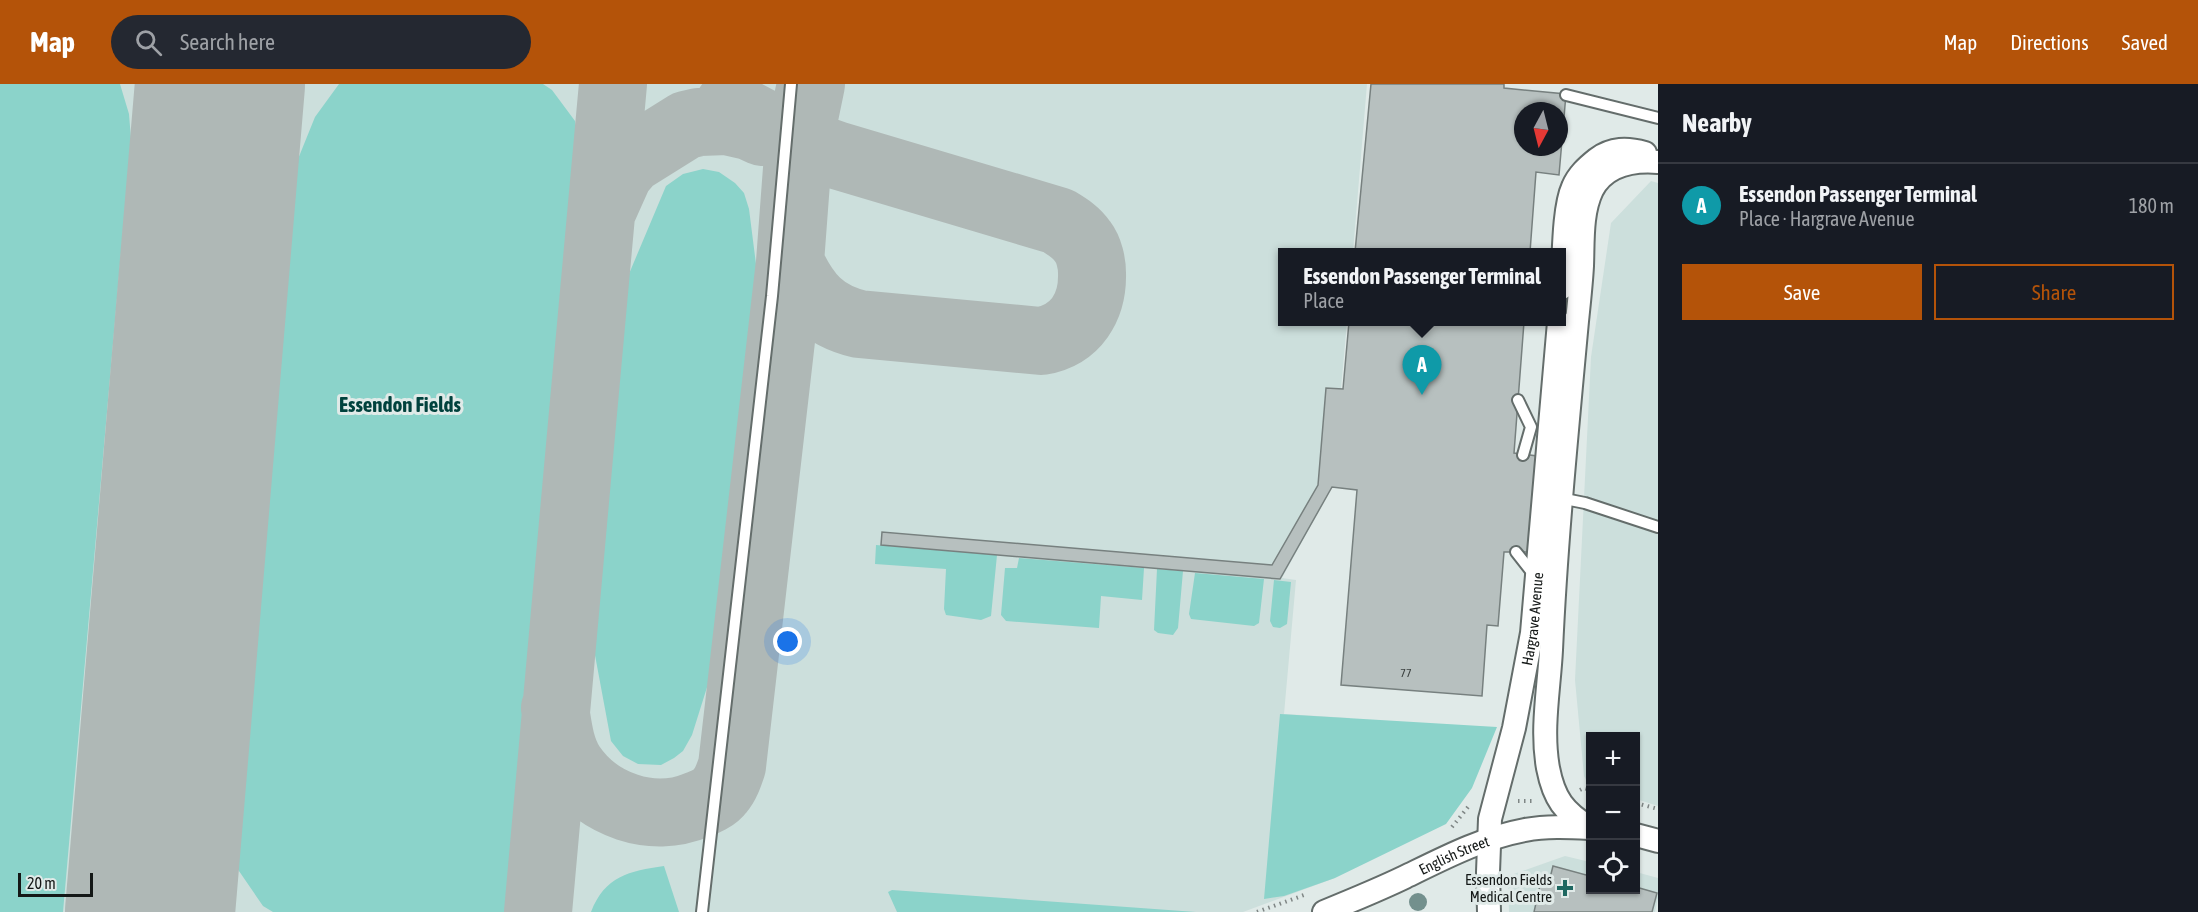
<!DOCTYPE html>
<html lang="en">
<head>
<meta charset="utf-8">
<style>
	body { margin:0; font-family:"Asap Condensed",sans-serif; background:#242831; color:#f1f3f6 }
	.controls { position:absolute; right:18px; bottom:18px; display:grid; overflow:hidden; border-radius:0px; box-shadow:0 2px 4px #0004 }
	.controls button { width:54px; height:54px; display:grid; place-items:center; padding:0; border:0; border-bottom:2px solid #363941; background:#171b24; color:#f1f3f6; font:30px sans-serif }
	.compass { position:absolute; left:1514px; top:18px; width:54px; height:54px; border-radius:50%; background:#171b24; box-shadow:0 2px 4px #0004; rotate:187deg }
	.scale { position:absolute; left:18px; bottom:15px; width:75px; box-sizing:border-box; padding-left:6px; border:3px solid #141817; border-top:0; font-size:16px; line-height:21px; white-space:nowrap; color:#141817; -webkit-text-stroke:4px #e0eae8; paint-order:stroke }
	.you { position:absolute; left:788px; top:558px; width:21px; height:21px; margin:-15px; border:4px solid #fff; border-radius:50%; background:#1a73e8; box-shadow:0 0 0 9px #1a73e833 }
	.badge { display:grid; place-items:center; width:39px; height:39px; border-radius:50%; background:#b45309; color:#fff; font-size:20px; font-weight:700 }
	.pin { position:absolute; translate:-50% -50px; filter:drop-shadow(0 2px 3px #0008) }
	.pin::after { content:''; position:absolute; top:32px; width:21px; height:18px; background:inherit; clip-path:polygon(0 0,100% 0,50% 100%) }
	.popup { position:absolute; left:1278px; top:164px; width:288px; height:78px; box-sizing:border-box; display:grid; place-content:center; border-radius:0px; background:#171b24; filter:drop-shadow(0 2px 4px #0005); font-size:20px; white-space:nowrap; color:#9ea1a6 }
	.popup b { font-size:22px; color:#f1f3f6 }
	.popup::after { content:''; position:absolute; left:50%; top:100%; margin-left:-12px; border:12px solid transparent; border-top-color:#171b24 }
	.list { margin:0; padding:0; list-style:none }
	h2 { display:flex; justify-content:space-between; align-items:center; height:78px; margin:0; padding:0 24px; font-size:26px }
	h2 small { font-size:20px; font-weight:400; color:#9ea1a6 }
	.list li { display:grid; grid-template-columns:39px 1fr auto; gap:18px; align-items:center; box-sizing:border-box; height:84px; padding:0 24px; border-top:2px solid #363941 }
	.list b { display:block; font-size:22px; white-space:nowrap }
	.list p { margin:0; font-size:20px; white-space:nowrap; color:#9ea1a6 }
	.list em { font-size:20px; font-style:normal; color:#9ea1a6 }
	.actions { display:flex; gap:12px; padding:18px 24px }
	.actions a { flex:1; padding:14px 0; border:2px solid #b45309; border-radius:0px; text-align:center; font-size:21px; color:#b45309 }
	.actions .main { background:#b45309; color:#fff }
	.icon { flex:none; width:33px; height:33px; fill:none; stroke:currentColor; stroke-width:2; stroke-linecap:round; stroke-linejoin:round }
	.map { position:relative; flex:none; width:1658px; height:828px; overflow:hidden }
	header { display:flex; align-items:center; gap:36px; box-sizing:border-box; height:84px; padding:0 30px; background:#b45309; color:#fff }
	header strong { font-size:28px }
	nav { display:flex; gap:33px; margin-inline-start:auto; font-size:21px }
	.search { width:420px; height:54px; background:#242831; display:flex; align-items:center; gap:15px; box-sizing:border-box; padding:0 21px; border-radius:33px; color:#9ea1a6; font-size:22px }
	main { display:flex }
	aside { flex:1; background:#171b24 }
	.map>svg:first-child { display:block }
</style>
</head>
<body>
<header>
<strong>Map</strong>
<div class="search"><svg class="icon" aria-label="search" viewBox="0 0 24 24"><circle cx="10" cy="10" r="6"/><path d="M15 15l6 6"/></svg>Search here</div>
<nav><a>Map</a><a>Directions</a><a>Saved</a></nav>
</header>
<main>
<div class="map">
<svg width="1658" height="828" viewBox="0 0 1658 828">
	<rect width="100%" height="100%" fill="#e0eae8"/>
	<path fill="#ccdfdc" d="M0,0H1367L1353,168H1282V238H1347L1332,403L1282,494L1296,496L1284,630L1350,634L1335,794L1243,828H0Z
		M1651,97L1658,99V722L1636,715V652H1590V703L1584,692L1575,596L1591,273L1611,139Z
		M1565,772L1590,778V806H1636V788L1658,794V814L1655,828H1509L1508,792Z"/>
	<path fill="#8bd3ca" d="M0,0H120L129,30L131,55L63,828H0Z
		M339,0H543L552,6L575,37L585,90L527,790L511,828H273L263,822L228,771L298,75L315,33Z
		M703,85L719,88L735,99L744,109L749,125L757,188L727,446L714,581L692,651L683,667L674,674L661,681L638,680L623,672L611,657L592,555L591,540L626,197L666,102L683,90Z
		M876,461L997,471L991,532L981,536L946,531L944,525L946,485L875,480Z
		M1019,474L1144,484L1142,516L1101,512L1099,544L1006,537L1001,531L1005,484H1017Z
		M1157,485L1183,487L1178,544L1173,551L1158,549L1154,546Z
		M1195,489L1264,495L1259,539L1254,542L1191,535L1189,530Z
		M1274,496L1291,498L1287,540L1280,544L1273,543L1270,537Z
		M1280,630L1497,643L1472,704L1446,740L1335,794L1284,812L1264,815Z
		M664,782L679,828H591C605,792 629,787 664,782Z
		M892,806L1196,828H897L888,808Z"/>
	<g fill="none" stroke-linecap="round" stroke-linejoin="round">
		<path stroke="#afb8b6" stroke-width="68" d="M729,21L799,58L836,71L1058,137C1068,143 1076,148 1083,158C1089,166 1092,179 1092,189C1093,223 1076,251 1041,257L859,240C822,231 806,212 790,178
			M218,29L223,12L229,0
			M602,127L619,89L630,76L686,41L699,38L727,37L749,42L762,48
			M555,624C558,643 560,664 571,681C598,721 652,740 697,721C705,718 715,714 720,707C726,700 729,691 732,682L790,178L799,58L811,0
			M153,791L158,813L174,828
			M538,828C561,552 589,276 613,0"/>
		<path stroke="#afb8b6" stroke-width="170" d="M150,828L220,0"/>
	</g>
	<path fill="#b7c0bf" stroke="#77807f" stroke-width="1.5" fill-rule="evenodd" d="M1371,0H1504V4L1566,10L1559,91L1536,88L1530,168H1355ZM1523,27H1559V63H1523Z
		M1349,238H1524L1514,369L1537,372L1528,468H1504L1498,542L1487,541L1482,612L1341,601L1357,406L1332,403L1280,495L881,461L882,448L1272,481L1318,401L1326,304L1343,305Z
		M1553,782L1590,792V806H1636V803L1657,809L1652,828H1534L1540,801L1548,802Z"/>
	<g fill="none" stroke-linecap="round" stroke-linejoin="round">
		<g stroke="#646d6b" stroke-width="14">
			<path id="lane" d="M1566,11L1658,34
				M1518,316L1531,343L1523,371
				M1560,414L1585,419L1658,443
				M1516,468L1535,492
				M702,828L772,212L791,0"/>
		</g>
		<g stroke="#646d6b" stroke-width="26">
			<g id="street">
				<path d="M1562,204C1564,178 1563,125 1573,103C1578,91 1587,83 1597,75C1612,64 1627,64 1645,69"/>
				<path d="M1590,744C1564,728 1554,715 1548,684C1541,645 1549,605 1551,566C1556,456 1567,346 1577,237C1579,218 1581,200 1582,182C1583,158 1581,129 1592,106C1605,81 1632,76 1658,78"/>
				<path d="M1636,751L1658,757"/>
				<path id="s1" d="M1324,828C1351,817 1378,806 1405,793C1444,774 1482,754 1525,746C1546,742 1568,743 1589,744"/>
				<path id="s2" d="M1489,828L1488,788L1490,735L1514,644L1532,549L1559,238"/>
			</g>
		</g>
		<path stroke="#7f8685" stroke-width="4" stroke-dasharray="1.5 4.5" stroke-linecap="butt" d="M1580,706L1584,704L1590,706
			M1518,717H1535
			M1636,719L1658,725
			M1452,743L1468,723
			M1257,828L1307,810"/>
		<use href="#lane" stroke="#fff" stroke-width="10"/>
		<use href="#street" stroke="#fff" stroke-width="22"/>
	</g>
	<circle fill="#73908d" cx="1418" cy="818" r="9"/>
	<path fill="#1d6760" stroke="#e0eae8" stroke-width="2" d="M1562 795h6v6h6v6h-6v6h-6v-6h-6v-6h6z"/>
	<g text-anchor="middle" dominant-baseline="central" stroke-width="6" stroke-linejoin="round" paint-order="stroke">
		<g font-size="12" fill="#3d4241">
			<text x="1406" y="589">77</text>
		</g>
		<g font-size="15" fill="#141817" stroke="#e0eae8">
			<text stroke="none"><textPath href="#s2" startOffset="298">Hargrave Avenue</textPath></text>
			<text stroke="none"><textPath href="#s1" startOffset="142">English Street</textPath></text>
		</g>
		<g font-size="15" fill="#141817" stroke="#e0eae8" text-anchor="end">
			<text x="1552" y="795">Essendon Fields<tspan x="1552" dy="17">Medical Centre</tspan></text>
		</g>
		<g font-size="21" font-weight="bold" fill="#00423d" stroke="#e0eae8">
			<text x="400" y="320">Essendon Fields</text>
		</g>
	</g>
</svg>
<div class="controls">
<button>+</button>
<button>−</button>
<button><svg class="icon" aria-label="locate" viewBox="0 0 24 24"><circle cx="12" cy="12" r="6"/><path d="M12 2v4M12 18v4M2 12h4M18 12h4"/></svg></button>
</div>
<svg class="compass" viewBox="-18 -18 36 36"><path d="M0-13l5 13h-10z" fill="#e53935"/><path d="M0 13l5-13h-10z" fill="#9ea1a6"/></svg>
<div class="scale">20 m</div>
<div class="you"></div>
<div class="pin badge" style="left:1422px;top:311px;background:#0f9aa8">A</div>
<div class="popup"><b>Essendon Passenger Terminal</b>Place</div>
</div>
<aside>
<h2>Nearby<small></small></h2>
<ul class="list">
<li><span class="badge" style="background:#0f9aa8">A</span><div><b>Essendon Passenger Terminal</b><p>Place · Hargrave Avenue</p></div><em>180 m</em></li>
</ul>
<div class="actions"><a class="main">Save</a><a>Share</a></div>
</aside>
</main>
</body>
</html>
